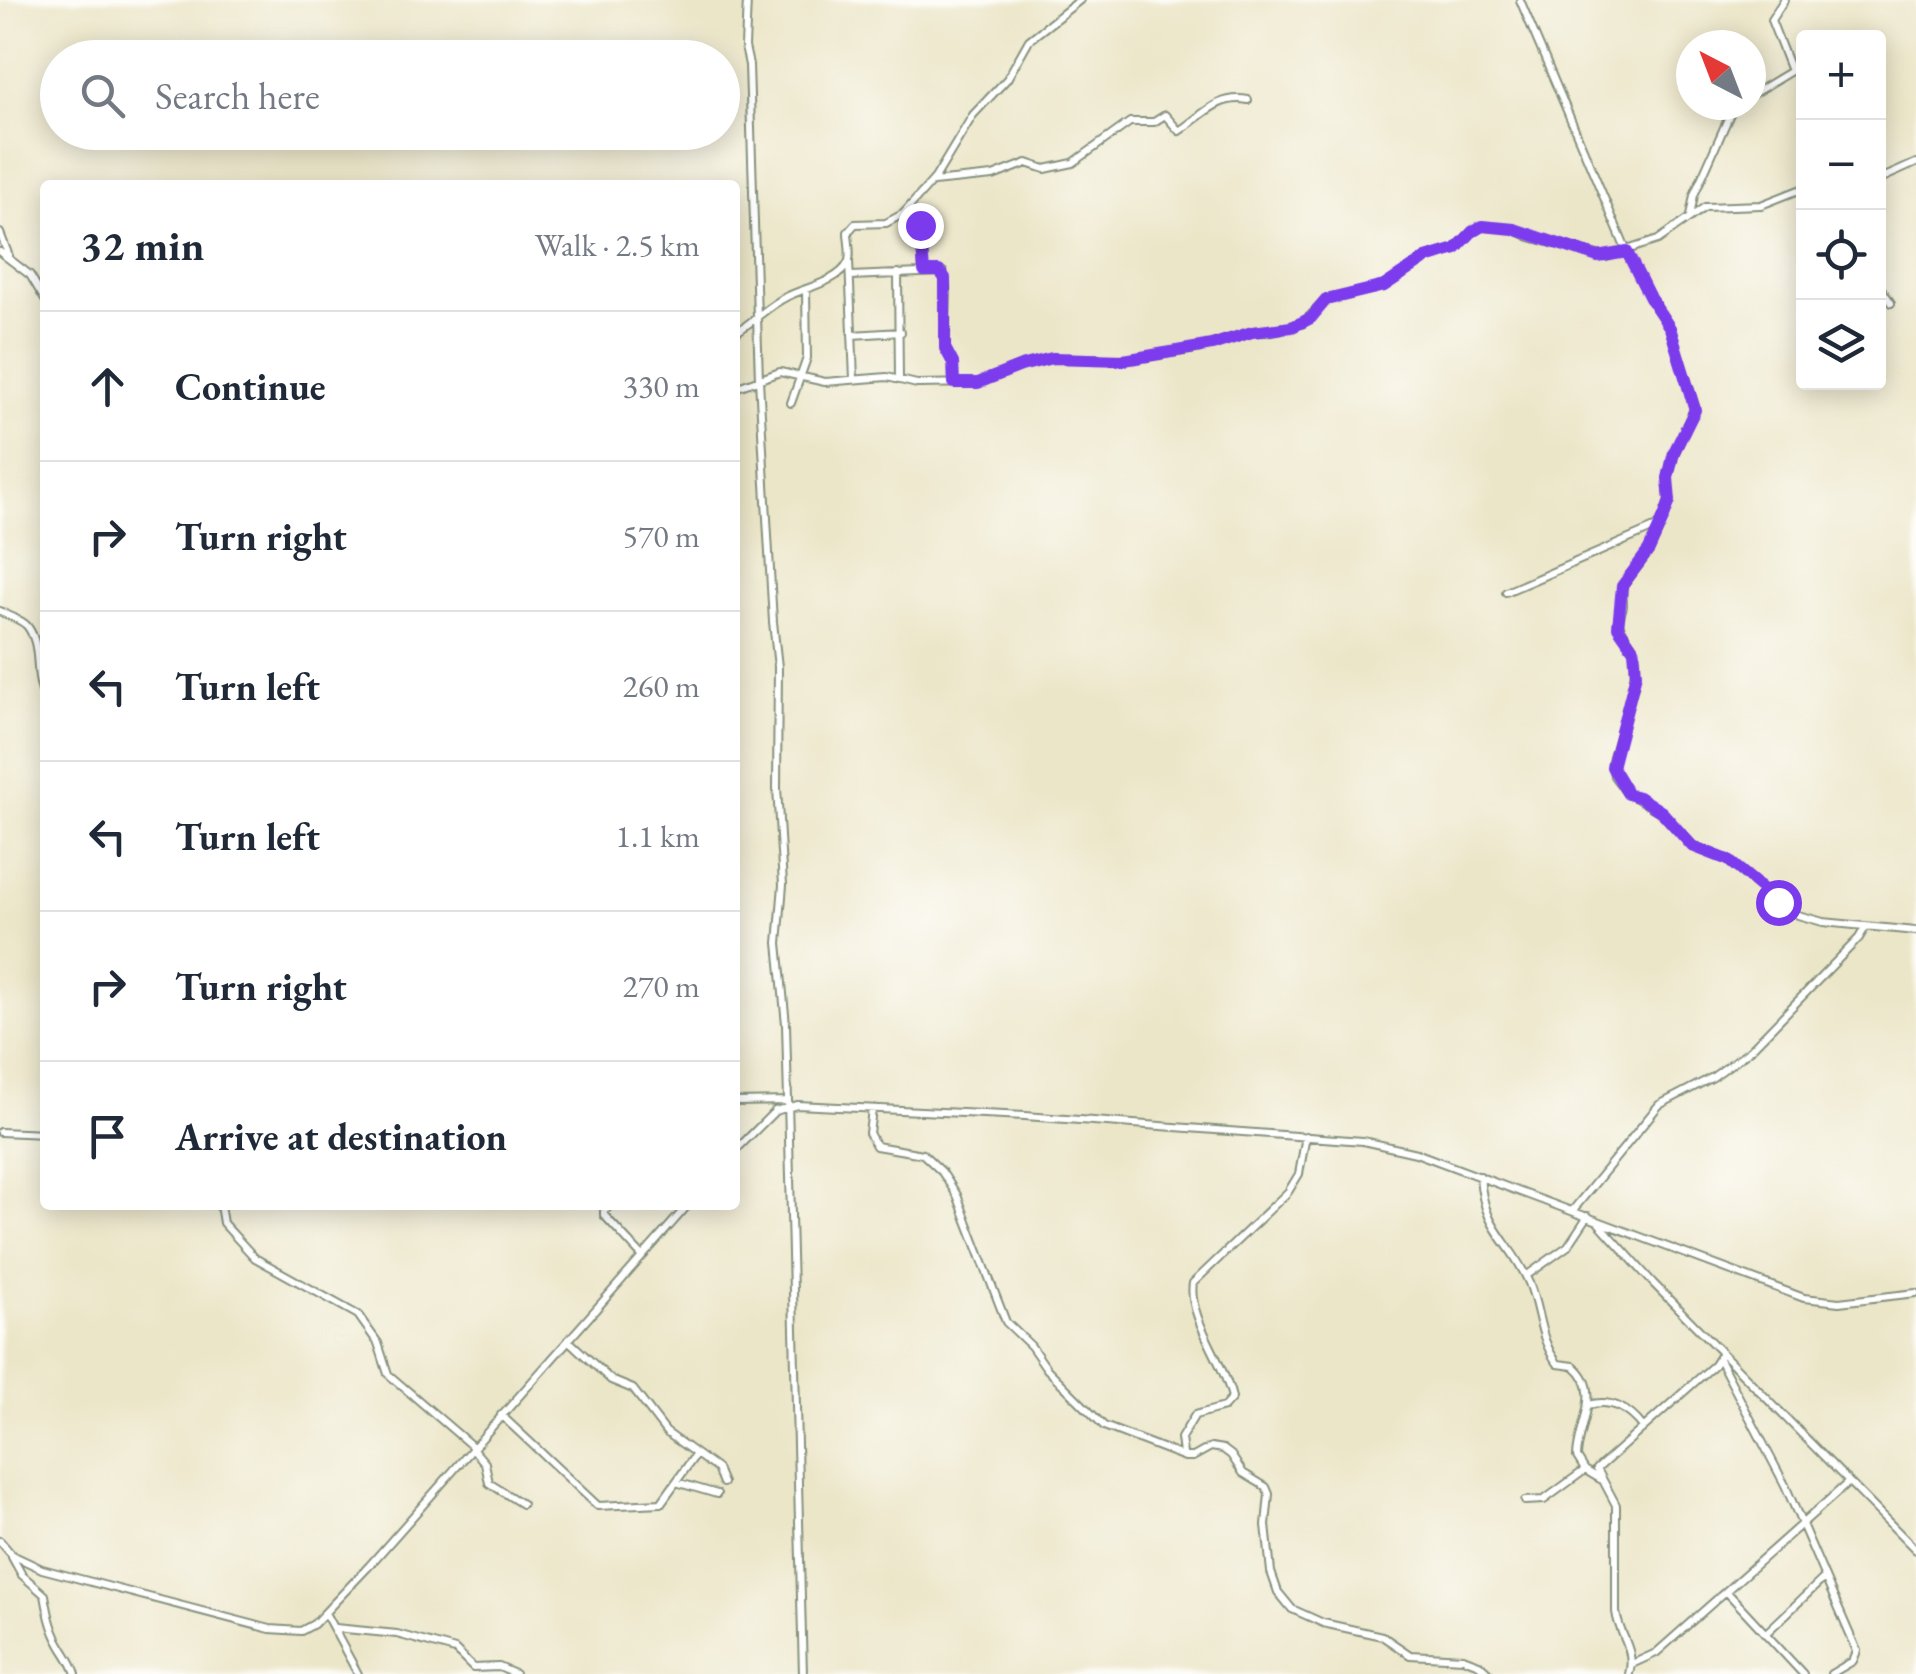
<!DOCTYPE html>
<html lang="en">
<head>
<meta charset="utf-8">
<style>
	body { margin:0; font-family:"EB Garamond",serif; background:#f2f2f3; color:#1f2937 }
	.controls { position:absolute; right:30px; top:30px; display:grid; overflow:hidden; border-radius:10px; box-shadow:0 5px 25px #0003 }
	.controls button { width:90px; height:90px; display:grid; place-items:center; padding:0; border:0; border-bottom:2px solid #e0e1e3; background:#fff; color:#1f2937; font:50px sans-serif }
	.compass { position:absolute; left:1676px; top:30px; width:90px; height:90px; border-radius:50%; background:#fff; box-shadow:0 5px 25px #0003; rotate:318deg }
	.stop { position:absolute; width:30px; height:30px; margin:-22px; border:8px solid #7c3aed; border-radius:50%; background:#fff }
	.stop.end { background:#7c3aed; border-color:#fff; box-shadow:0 2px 10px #0008 }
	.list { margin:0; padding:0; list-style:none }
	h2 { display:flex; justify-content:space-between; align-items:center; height:130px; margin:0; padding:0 40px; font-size:42px }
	h2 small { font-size:32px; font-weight:400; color:#747a83 }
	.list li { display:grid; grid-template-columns:65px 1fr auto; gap:30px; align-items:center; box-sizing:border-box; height:150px; padding:0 40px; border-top:2px solid #e0e1e3 }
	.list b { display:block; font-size:38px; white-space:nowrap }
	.list em { font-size:32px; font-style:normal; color:#747a83 }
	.icon { flex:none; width:55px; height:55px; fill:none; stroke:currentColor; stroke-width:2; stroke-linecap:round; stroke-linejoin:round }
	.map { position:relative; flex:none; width:1916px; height:1674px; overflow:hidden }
	.search { position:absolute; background:#fff; box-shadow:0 5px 25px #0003; left:40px; top:40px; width:700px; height:110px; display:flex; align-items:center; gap:25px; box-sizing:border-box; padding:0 35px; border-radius:55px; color:#747a83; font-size:38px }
	.panel { position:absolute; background:#fff; box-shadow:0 5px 25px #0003; left:40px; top:180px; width:700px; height:1030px; border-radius:10px }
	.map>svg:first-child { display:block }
</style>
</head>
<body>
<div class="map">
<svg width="1916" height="1674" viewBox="0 0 1916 1674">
	<rect width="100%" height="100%" fill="#fdfcf7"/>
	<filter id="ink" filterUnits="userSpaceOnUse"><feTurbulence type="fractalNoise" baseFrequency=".01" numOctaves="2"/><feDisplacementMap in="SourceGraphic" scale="20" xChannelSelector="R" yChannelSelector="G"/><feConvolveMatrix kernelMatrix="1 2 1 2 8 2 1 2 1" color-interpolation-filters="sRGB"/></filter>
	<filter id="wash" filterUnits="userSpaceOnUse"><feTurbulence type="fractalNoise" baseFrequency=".0048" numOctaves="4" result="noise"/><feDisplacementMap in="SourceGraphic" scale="40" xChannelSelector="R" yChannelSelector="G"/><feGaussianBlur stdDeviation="2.25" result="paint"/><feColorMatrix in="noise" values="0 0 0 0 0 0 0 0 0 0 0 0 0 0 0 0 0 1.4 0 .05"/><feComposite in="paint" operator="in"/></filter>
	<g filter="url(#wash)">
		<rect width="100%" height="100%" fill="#ece6c9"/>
	</g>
	<g filter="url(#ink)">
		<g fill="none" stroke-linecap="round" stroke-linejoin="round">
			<g stroke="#86927e" stroke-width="10">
				<path id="minor" d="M747,0L745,47L749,65L759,380L773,622L778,667L777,788L783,885L778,943L786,1024L803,1674
					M1520,0L1627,252L1650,298L1670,328L1695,407L1675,452L1668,478L1669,501L1664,517L1649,551L1622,587L1623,606L1618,623L1634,650L1636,661L1633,689L1612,761L1614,776L1626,792L1662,813L1693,846L1728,860L1778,902L1798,915L1823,922L1916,931
					M1751,95L1791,71L1771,20L1784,0
					M1878,180L1916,163
					M933,182L993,176L1027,163L1045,169L1073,163L1130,122H1154L1165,115L1179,131C1202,116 1218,94 1248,100
					M903,214L923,229V271
					M1690,216L1694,195L1734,105
					M0,233L9,256
					M0,252L30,275L45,300
					M849,261L854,379
					M898,273L899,380
					M851,276L943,272L947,293L945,348L953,363L954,383
					M1878,284L1891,303
					M735,333C753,322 768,306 786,297C803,288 839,282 848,263C852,256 848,241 848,232L855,224L886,223L903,214L935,178L973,115L1007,79L1029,40L1080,0
					M852,335L901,332
					M735,388L780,372L825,382L887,377L917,384L978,383L1021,366L1052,358L1124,360L1196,349L1252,332H1269L1303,323L1326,300L1384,286L1426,258L1455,249L1472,232L1483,226L1514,229L1530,237L1605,257L1658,240L1705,207L1761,205L1804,188
					M791,403L807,358L806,289
					M1506,592L1659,526
					M0,611C8,617 21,618 28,627C43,648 33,676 45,698
					M735,1102L786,1101
					M872,1110L869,1133L876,1146L923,1154L942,1172L957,1195L1006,1322L1031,1346L1047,1369L1104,1426L1185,1457H1193L1211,1447L1223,1449L1231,1455L1243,1473L1266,1487L1269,1494L1266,1525L1271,1572L1278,1592L1292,1609L1323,1623L1382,1636L1410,1655L1463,1658L1479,1664L1490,1674
					M0,1132L45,1134
					M735,1151L775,1111L797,1105L1025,1116L1363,1141L1416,1153L1804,1298L1839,1302L1916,1293
					M1480,1176C1484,1233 1509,1237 1529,1283C1540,1309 1539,1340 1558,1364L1574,1366C1604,1391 1578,1425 1577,1457L1585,1470L1600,1479
					M220,1205L223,1223L255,1258L358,1315L378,1343L388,1374L473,1447
					M611,1205L604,1211V1215L642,1256
					M1573,1210L1659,1105L1713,1077L1750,1050L1859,938L1866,926
					M1596,1220L1653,1283L1916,1550
					M1526,1276L1568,1246L1588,1216
					M568,1340L611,1380L633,1389L666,1432L717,1469L723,1483
					M1719,1359L1785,1485L1857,1651L1853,1661L1831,1674
					M1589,1405C1611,1398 1630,1410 1643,1427
					M501,1415L598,1506L661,1503L696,1454
					M472,1448L485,1463L489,1483L522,1504
					M1183,1454L1181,1438L1195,1415L1224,1407L1232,1398C1225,1363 1187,1317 1193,1283L1288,1192L1299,1174L1306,1136
					M676,1482L717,1494
					M1525,1501L1544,1500L1585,1470
					M0,1541L12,1555L42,1569L270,1629L301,1631L314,1624L369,1566L688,1205
					M12,1557L22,1575L45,1595C48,1612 51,1629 60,1644C66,1655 72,1661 76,1674
					M1726,1591L1803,1674
					M325,1613L358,1674
					M335,1628L397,1634L455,1650L473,1668L499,1667L515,1674
					M1765,1634L1825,1577
					M1632,1664L1656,1653L1849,1482
					M1629,1674C1636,1649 1619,1636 1616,1612V1505L1597,1469L1714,1365L1721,1354"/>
			</g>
			<use href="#minor" stroke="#fff" stroke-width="6"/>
		</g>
	</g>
	<g fill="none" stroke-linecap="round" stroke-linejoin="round" filter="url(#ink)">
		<path stroke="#7c3aed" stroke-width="12" d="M920,225L924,271H939L945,278V348L953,363L954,383H978L1021,366L1052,358L1124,360L1212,345L1252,332L1292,327L1311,318L1326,300L1384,286L1426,258L1456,249L1472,232L1482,226L1514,229L1598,257L1627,252L1650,298L1670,328L1695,410L1674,452L1668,478L1670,501L1664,517L1649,550L1622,586L1618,627L1634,650L1636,674L1612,767L1628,794L1639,797L1662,812L1692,846L1728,860L1778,902"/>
	</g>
</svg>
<div class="controls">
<button>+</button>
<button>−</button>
<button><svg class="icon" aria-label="locate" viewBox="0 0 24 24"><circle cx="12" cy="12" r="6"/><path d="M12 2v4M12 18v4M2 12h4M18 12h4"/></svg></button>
<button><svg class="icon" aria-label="layers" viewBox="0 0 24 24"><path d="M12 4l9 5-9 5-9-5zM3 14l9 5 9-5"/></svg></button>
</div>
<svg class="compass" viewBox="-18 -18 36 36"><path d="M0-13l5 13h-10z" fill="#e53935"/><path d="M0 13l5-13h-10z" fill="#747a83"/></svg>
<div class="stop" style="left:1778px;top:902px"></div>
<div class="stop end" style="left:920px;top:225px"></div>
<div class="search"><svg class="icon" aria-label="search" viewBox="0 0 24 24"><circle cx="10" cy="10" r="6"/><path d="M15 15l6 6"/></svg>Search here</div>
<section class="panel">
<h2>32 min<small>Walk · 2.5 km</small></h2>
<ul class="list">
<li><svg class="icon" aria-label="ahead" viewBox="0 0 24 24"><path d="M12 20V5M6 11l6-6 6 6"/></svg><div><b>Continue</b></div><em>330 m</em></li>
<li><svg class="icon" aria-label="right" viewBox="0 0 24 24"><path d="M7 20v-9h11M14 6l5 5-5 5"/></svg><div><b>Turn right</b></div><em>570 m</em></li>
<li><svg class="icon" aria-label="left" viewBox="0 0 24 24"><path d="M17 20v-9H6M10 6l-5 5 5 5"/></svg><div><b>Turn left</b></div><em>260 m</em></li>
<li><svg class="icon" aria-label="left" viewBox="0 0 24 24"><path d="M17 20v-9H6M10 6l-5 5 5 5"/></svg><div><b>Turn left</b></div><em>1.1 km</em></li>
<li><svg class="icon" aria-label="right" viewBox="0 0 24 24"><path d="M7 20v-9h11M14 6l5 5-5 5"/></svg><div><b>Turn right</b></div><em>270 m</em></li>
<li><svg class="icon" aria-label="arrive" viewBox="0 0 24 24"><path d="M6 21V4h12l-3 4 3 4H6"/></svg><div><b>Arrive at destination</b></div></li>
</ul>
</section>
</div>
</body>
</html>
